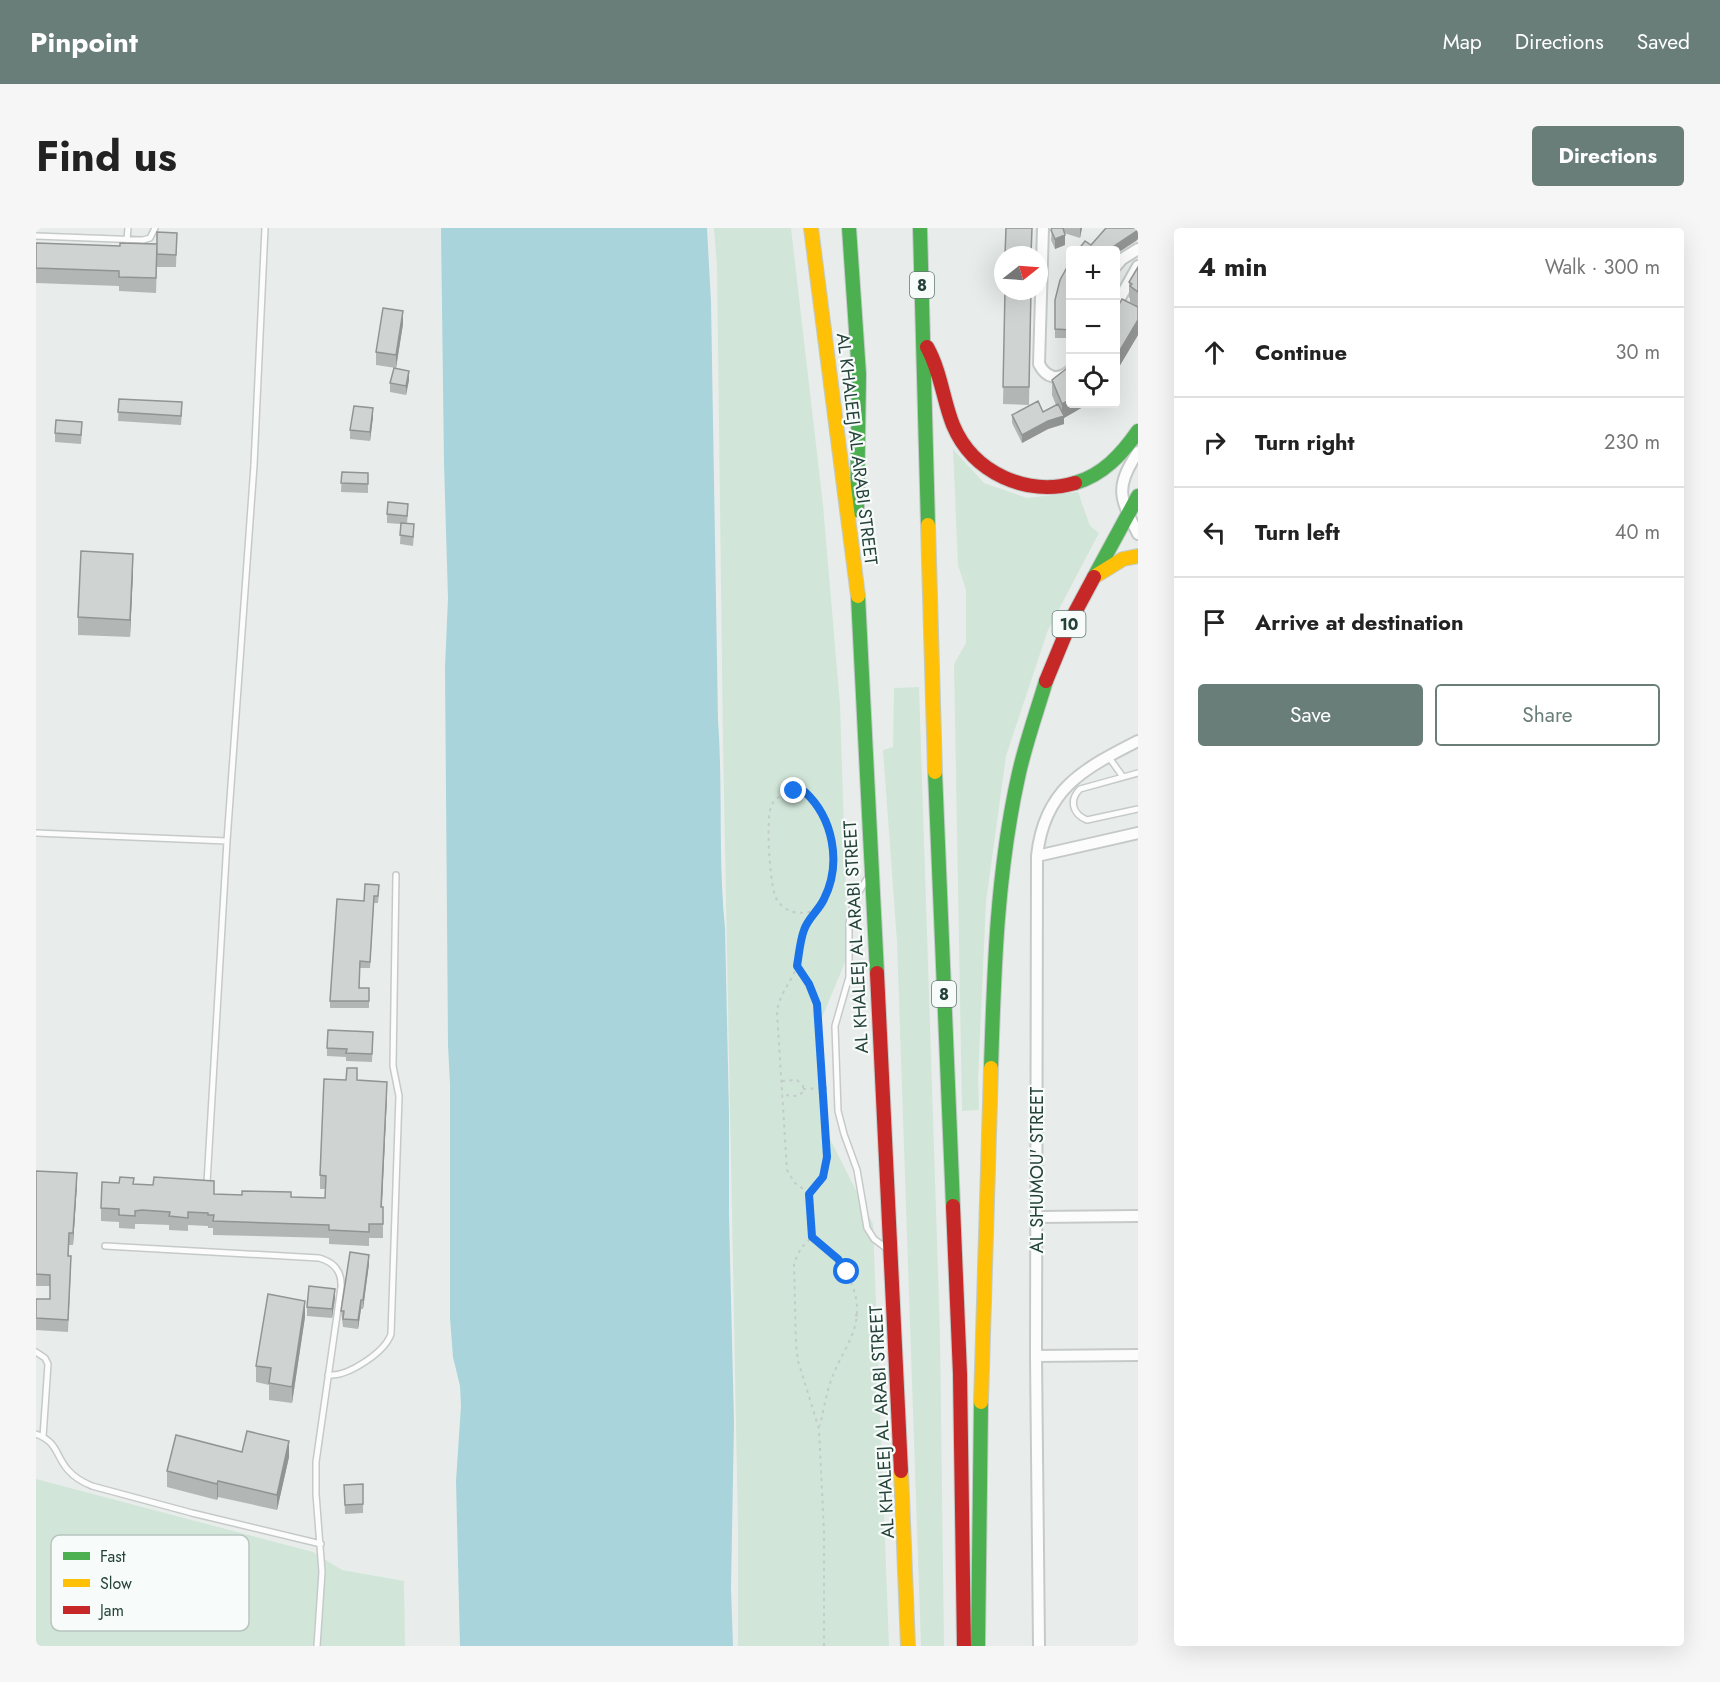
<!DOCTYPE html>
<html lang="en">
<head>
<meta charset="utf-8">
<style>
	body { margin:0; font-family:Jost,sans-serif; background:#f6f6f6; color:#222 }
	.controls { position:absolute; right:18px; top:18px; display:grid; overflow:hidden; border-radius:6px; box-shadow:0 6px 24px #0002 }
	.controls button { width:54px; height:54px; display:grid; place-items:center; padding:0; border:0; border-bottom:2px solid #e0e0e0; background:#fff; color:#222; font:30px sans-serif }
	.compass { position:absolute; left:958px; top:18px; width:54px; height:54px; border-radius:50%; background:#fff; box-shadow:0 6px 24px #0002; rotate:73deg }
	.stop { position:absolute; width:18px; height:18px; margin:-14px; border:4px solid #1a73e8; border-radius:50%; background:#fff }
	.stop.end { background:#1a73e8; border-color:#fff; box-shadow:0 2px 6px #0008 }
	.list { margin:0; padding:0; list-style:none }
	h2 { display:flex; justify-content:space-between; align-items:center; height:78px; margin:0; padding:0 24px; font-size:26px }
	h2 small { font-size:20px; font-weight:400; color:#767676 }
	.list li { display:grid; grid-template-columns:39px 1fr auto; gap:18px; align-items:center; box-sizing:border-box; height:90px; padding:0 24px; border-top:2px solid #e0e0e0 }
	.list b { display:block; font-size:22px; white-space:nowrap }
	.list em { font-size:20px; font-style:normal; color:#767676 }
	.actions { display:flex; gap:12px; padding:18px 24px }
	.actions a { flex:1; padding:14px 0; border:2px solid #697e78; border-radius:6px; text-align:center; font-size:21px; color:#697e78 }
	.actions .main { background:#697e78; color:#fff }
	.icon { flex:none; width:33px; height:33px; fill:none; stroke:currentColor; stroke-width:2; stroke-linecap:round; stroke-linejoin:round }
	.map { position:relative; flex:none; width:1102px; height:1418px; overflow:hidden; border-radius:6px }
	header { display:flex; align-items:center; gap:36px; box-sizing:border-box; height:84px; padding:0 30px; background:#697e78; color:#fff }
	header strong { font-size:28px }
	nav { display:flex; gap:33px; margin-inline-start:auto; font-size:21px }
	.intro { display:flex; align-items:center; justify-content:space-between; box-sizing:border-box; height:144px; padding:0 36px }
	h1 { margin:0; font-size:42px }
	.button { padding:15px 27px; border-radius:6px; background:#697e78; color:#fff; font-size:21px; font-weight:700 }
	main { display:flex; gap:36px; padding:0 36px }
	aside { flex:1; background:#fff; border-radius:6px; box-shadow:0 6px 24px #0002 }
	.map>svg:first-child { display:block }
</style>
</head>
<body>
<header>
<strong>Pinpoint</strong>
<nav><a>Map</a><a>Directions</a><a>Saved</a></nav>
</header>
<div class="intro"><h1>Find us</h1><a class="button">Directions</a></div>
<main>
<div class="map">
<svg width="1102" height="1418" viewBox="0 0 1102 1418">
	<rect width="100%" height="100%" fill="#e8edeb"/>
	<path fill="#d1e6d8" d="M678,0H755L787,277L804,476L812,727L783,797L784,814L792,907L837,996L853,1418H702V1302L687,515L681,39Z
		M917,221L948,255L991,270L1042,264L1054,298L1063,305L1012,402L970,528L950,674L942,851L943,882L926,883L918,436L930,415V362L922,337Z
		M883,459L904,1105L908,1418H885L861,714L847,522L857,519L858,460Z
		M0,1251L277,1324L306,1342L368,1353L369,1418H0Z"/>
	<path fill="#a9d4db" d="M405,0H671L675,74L682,492C687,561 682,631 689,700L693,887V987L698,1195L695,1360L697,1418H424L420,1253L425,1178L424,1158L417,1129L414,1090V856L412,817L409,439L412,370L408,235Z"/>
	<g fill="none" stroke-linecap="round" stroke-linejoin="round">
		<g stroke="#c5cac8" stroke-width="8">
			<path id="lane" d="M0,8L107,12L114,10L119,0
				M91,12L92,0
				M1072,528L1087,549
				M1102,545L1044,561C1033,572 1036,586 1051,592L1102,581
				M0,605L191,613
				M830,652L818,673L813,695V749L799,798L802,883L808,906L821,942L831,1000L838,1011L850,1020
				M171,955L191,613L218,237L229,0
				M69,1018L283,1030C298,1034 306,1043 305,1059L280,1234V1266L286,1344L281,1418
				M0,1124L9,1130L12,1136L7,1209
				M292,1147C312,1149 349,1124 355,1106L363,868L357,838L360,647
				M0,1206C22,1214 19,1227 32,1242C39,1250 46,1254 56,1258L156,1285L285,1316"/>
		</g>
		<g stroke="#c5cac8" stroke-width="14">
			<path id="street" d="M1007,0L1003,136C1010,150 1022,153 1034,143
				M1080,38L1086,31L1102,21
				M1080,77L1102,38
				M1102,224C1078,260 1084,270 1102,306
				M1001,628L1102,605
				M1001,989L1102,988
				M1000,1128L1102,1127
				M1003,1418L1000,1128L1001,628C1008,561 1047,541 1102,513"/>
		</g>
		<g stroke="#c3cbc8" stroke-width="16">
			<path id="fast" d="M813,0L823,146L821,282
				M884,0L892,297
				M1039,255C1067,247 1086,226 1102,203
				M1058,349L1102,268
				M822,368L841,745
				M899,544L917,978
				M955,840C958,741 961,642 983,545C990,514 1001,483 1010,453
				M942,1418L945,1174"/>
		</g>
		<g stroke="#c3cbc8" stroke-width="16">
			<path id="slow" d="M775,0L822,368
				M892,297L899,544
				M1061,347L1087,331L1102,328
				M945,1174L955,840
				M865,1243L872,1418"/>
		</g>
		<g stroke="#c3cbc8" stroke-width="16">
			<path id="jam" d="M891,119C905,144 907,172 917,197C937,245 991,269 1039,255
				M1010,453L1036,390L1058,349
				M841,745L865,1243
				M917,978L924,1146L928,1418"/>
		</g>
		<path stroke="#c3ccca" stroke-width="2" stroke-dasharray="3 4.5" stroke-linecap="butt" d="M761,738L773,756L781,776L791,929L787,949L773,966L776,1009L765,1020L758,1035L760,1117L762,1133L783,1201L788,1304V1418
			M746,853L761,852L767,858V864L762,868L748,867
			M767,861L791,860
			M773,965L759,955L751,942L741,784C743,766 755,755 761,738C765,726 765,713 768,702C772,689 783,682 788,671C806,635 797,591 769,564C758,562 743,565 736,576C729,589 734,649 738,664C739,670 743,676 748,679C757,687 768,685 779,683
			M776,1009C807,1033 832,1066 816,1107C811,1120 803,1132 798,1145C791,1161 788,1180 784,1198
			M819,1087L826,1089"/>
		<use href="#lane" stroke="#fcfcfc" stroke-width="5"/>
		<use href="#street" stroke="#fcfcfc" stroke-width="10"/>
		<use href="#fast" stroke="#4caf50" stroke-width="14"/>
		<use href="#slow" stroke="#ffc107" stroke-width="14"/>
		<use href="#jam" stroke="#c62828" stroke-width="14"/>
	</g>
	<path fill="#b2b6b5" d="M1016,0H1046L1044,10L1028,5L1029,17L1019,21L1015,12Z
		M141,5L140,39H121V33L120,65L83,63V58L0,55V15L84,18L121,16Z
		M1035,32V110H1019V72Z
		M1102,39V107L1080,144V82L1102,79L1094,74V70H1093V54Z
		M969,63H995L993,177L967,176Z
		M367,96L360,140L340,137V124Z
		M373,152L370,167L354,164V155Z
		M1016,152L1047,179L1028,190V196L1012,201L986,215L976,195V187L1007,184L1020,177L1016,167Z
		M83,171L146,183L145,197L82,193Z
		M337,189L334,213L314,211V202Z
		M46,203L45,216L19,214V205Z
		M306,244L332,245V265L305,264Z
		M372,285L371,295L378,305L377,318L364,316L365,296L351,295V286Z
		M97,344L94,409L42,407V389Z
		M343,664L342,675H338L334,740H324L323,760H333V780H294V773L328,673Z
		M337,804L336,834L310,833V829L291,828V820Z
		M310,852H321L351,867L346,979H347V1010H333V1018L293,1016V1010L177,1007V1000H172V998L152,997V1003L133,1002V997L106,996H99V1001L83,1000V994L65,993V980L98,956L178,966L289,970V961H284V947Z
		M0,943L41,956L37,1017H33V1028L35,1040L32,1104L0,1102V1071H14V1058H0Z
		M333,1036L327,1081H325L322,1101L307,1099L305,1083Z
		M299,1070L296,1090L271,1088V1079Z
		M269,1089L256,1175L233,1172V1157L220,1154V1138Z
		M206,1224L253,1229L241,1282L182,1269L181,1272L131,1259V1243Z
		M327,1256V1285L309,1286L308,1257Z"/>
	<path fill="#919493" d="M1044,0H1046L1044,10Z
		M1102,2V11L1100,13L1080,26V22H1074L1078,18Z
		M1029,7V17L1019,21V11Z
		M367,83V96L360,140V127Z
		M1102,92V107L1080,144V129Z
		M373,143V152L370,167V158Z
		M1035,171V176H1050L1047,179L1028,190V196L1012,201L986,215V207L1012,193L1026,189V176Z
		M337,180V189L334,213V204Z
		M97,326V344L94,409V392Z
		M351,854V867L345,993V979Z
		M41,945V956L37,1017V1005Z
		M333,1027V1036L327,1081V1072Z
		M299,1061V1070L296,1090V1081Z
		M325,1072V1081L322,1101V1092Z
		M269,1073V1089L256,1175V1159Z
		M253,1213V1229L241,1282V1267Z
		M182,1253V1269L181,1272V1256Z"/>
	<path fill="#cfd4d2" stroke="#919493" stroke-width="1.5" d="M970,0H996L995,27H969Z
		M1016,0H1027L1029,7L1019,11L1015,2Z
		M1070,0H1102V2L1078,18L1074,22H1042L1049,13L1055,17Z
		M121,4L141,5L140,27L121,26Z
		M0,15L84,18V15L121,16L120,50L83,49V43L0,40Z
		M1035,32V102L1019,101V72L1024,52Z
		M1102,39V64L1094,58L1096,56L1093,54Z
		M969,63H995L993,159H967Z
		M1086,71L1102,79V92L1080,129V82Z
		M347,80L367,83L360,127L340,124Z
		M1035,137V171L1026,176L1016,152Z
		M358,140L373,143L370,158L354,155Z
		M83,171L146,174L145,188L82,184Z
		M1002,173L1007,184L1022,176L1028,188L1012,193L986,207L976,187Z
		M318,178L337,180L334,204L314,202Z
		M20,192L46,194L45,207L19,205Z
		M306,244L332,245V256L305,255Z
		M352,274L372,276L371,288L351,286Z
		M365,295L378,296L377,309L364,307Z
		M45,323L97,326L94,392L42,389Z
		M329,656L343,657L342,668H338L334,734L324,733L323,760H333V773H294L301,671L328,673Z
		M292,802L337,804L336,826L310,825L311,821L291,820Z
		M311,840H321V852L351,854L345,979H347V996H333V1004L293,1002V997L177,993L178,987H172V985L152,984V990L133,988L134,984L106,982L99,983V988L83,987V981L65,980L66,954L83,955L84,949L98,950L97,956L117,957L118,949L178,953V966L206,967V963L255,964V969L289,970L290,948L284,947L288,851L310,852Z
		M0,943L41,945L37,1005H33L32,1028H35L32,1092L0,1090V1071H14V1047L0,1046Z
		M314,1024L333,1027L327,1072H325L322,1092L307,1091L308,1083H305Z
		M273,1058L299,1061L296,1081L271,1079Z
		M232,1066L269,1073L256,1159L233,1155L235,1140L220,1138Z
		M211,1203L253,1213L241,1267L182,1253L181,1256L131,1243L140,1207L206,1224Z
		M327,1256V1276L309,1277L308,1257Z"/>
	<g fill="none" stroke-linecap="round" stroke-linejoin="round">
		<path stroke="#1a73e8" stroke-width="8" d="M758,563L769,564C797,590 806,635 788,671C783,682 772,690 768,702C764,713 763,726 761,738L773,756L781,776L791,929L787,949L773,966L776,1009L802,1031L811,1044"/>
	</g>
	<g text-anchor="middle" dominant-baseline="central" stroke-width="4.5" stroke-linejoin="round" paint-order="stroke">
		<g fill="#f7fbf9" stroke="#637a73" stroke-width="1.5">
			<rect x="874" y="44" width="24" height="26" rx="4.5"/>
			<rect x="1016.5" y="383" width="33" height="26" rx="4.5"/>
			<rect x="896" y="753" width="24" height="26" rx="4.5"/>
		</g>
		<g font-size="16" font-weight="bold" fill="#24423a">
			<text x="886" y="57">8</text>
			<text x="1033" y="396">10</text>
			<text x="908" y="766">8</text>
		</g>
		<g font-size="18" fill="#24423a" stroke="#f7fbf9">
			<text transform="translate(821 221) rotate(83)">AL KHALEEJ AL ARABI STREET</text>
			<text transform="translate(820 709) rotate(-93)">AL KHALEEJ AL ARABI STREET</text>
			<text transform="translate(1001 942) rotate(-90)">AL SHUMOU' STREET</text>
			<text transform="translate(846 1194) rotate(-93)">AL KHALEEJ AL ARABI STREET</text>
		</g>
	</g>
	<rect x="15" y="1307" width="198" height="96" rx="9" fill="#f7fbf9" stroke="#b8c4c0" stroke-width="1.5"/>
	<rect x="27" y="1324" width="27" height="8" fill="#4caf50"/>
	<rect x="27" y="1351" width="27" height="8" fill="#ffc107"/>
	<rect x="27" y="1378" width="27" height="8" fill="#c62828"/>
	<g font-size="16" fill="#24423a">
		<text x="64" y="1334">Fast</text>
		<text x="64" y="1361">Slow</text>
		<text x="64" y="1388">Jam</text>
	</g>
</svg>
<div class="controls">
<button>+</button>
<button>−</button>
<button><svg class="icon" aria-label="locate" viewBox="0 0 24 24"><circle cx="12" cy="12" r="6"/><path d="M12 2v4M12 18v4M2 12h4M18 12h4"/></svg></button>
</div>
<svg class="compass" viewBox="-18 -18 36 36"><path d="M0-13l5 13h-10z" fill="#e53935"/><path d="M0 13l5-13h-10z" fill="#767676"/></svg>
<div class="stop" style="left:811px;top:1044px"></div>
<div class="stop end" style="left:758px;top:563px"></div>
</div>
<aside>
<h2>4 min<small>Walk · 300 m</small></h2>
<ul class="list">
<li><svg class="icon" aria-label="ahead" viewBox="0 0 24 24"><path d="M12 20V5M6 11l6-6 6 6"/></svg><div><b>Continue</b></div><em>30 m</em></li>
<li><svg class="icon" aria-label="right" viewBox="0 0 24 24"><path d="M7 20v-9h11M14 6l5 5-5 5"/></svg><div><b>Turn right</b></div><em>230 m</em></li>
<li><svg class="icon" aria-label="left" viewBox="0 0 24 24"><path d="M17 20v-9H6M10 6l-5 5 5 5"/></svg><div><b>Turn left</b></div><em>40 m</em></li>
<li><svg class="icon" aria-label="arrive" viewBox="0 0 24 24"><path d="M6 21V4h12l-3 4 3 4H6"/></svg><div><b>Arrive at destination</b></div></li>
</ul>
<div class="actions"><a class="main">Save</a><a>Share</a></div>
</aside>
</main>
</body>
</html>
